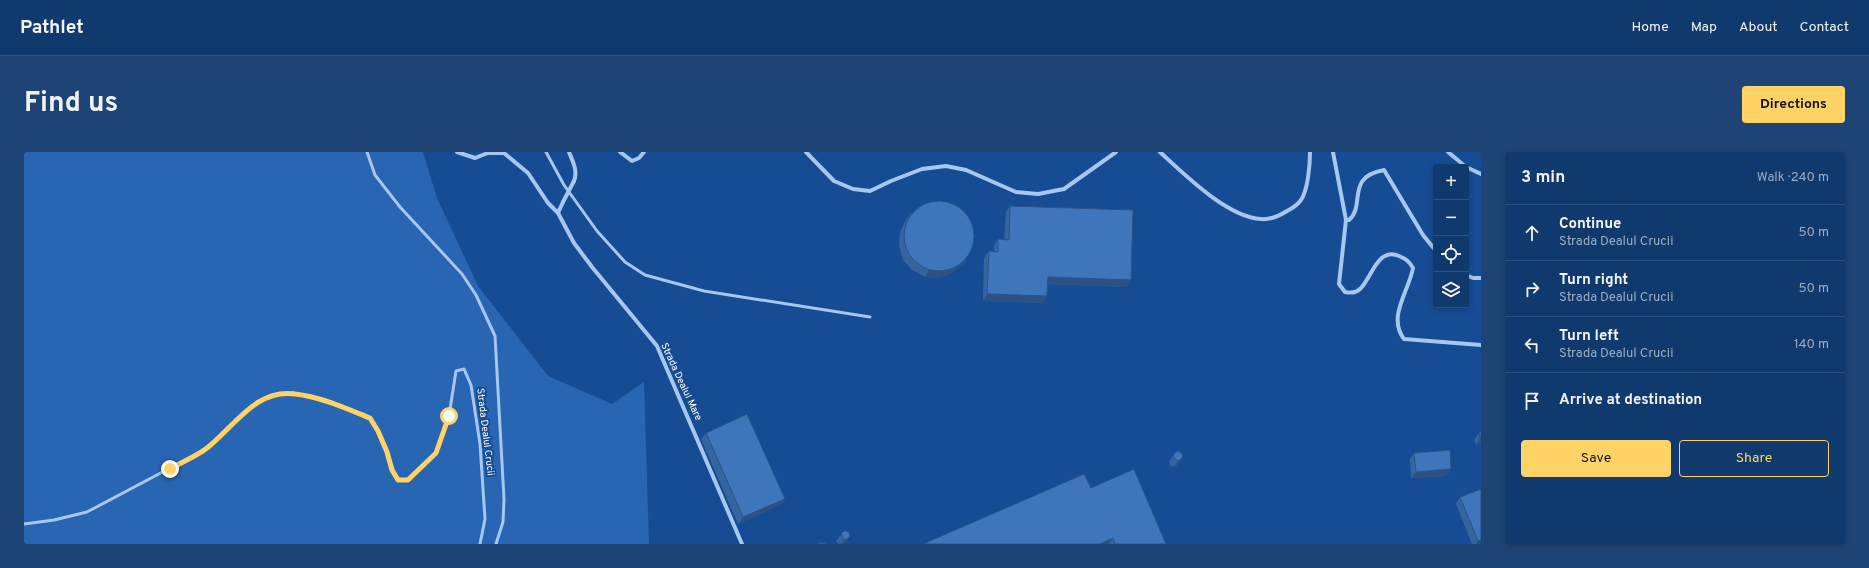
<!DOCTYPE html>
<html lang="en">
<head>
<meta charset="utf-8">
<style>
	body { margin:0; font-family:Overpass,sans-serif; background:#1e4476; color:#f1f3f6 }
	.controls { position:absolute; right:12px; top:12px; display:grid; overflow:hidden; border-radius:4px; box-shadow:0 2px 6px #0003 }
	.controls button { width:36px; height:36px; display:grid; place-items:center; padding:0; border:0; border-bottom:1px solid #305381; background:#10396e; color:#f1f3f6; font:20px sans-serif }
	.stop { position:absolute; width:12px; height:12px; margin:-9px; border:3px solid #ffd365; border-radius:50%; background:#fff }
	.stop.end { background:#ffd365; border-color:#fff; box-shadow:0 1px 4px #0008 }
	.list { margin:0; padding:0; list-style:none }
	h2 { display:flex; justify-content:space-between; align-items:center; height:52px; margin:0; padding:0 16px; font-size:17px }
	h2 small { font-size:13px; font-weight:400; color:#9cacc2 }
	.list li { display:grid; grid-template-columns:26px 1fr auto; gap:12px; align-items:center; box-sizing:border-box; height:56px; padding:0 16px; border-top:1px solid #305381 }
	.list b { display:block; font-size:15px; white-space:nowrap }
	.list p { margin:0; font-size:13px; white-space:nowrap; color:#9cacc2 }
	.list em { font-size:13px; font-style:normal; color:#9cacc2 }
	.actions { display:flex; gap:8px; padding:12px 16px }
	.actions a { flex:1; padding:9px 0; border:1px solid #ffd365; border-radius:4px; text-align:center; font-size:14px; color:#ffd365 }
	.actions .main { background:#ffd365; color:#111 }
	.icon { flex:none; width:22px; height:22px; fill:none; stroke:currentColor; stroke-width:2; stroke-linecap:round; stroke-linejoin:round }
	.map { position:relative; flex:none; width:1457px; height:392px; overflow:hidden; border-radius:4px }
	header { display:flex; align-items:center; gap:24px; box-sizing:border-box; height:56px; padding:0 20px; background:#10396e; border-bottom:1px solid #305381 }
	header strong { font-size:19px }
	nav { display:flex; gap:22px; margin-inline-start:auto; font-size:14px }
	.intro { display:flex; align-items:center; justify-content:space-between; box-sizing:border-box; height:96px; padding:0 24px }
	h1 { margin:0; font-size:28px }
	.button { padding:10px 18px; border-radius:4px; background:#ffd365; color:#111; font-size:14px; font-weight:700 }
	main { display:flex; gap:24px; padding:0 24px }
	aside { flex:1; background:#10396e; border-radius:4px; box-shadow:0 2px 6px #0003 }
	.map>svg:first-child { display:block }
</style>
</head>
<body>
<header>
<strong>Pathlet</strong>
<nav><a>Home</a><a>Map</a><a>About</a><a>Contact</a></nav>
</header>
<div class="intro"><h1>Find us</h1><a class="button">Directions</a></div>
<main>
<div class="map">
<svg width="1457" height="392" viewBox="0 0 1457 392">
	<rect width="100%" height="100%" fill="#164c93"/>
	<path fill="#2865b2" d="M0,0H399L413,46L454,134L524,224L588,252L620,230L625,392H0Z"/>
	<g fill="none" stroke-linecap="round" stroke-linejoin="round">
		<path stroke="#a5c7f1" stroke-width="3" d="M343,0L351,23L376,55L438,122L452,143L471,184L480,347L479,370L472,392
			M522,0L540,33L573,79L601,110L621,123L680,139L846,165
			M0,372L30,368L63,360L182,297L233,250L251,243L269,241L302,248L346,266L354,279L363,300L369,318L375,328H384L412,301L425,264L432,219L440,217L447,233L456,292L461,367L456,392"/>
		<path stroke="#a5c7f1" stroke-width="4" d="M433,0L451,6L464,1H480L504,21L524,51L534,61L550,91L568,115L633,194L718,392
			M545,0C549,10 554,19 550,29
			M596,0L608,9L615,6L620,0
			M782,0L810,29L829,37L846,39L867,29L898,17L922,14L942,18L992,40L1014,42L1040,37L1092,0
			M1136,0C1160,22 1203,65 1237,67C1246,68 1255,64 1263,59C1267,57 1274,52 1277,48C1284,38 1286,12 1286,0
			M1309,0L1322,68L1315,132L1321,140C1326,141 1332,141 1336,137C1347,127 1354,94 1375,104C1382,107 1385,109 1389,116C1385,139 1363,165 1380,187L1457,193
			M1424,0L1442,15
			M1442,15L1457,22
			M534,61L539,50
			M1322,68H1325C1342,53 1321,25 1360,18L1399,83L1412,99
			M1442,123L1449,126H1457"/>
		<path stroke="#a5c7f1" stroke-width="4" d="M539,50L550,29"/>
	</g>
	<path fill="#3565a1" d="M986,54L1107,128L1102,135L1024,132L1019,151L959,149L960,106L965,99L970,100V94L974,87L980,88L982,60Z
		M887,61L943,106L939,112L928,121L915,126L901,125L888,118L879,108L875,94L876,80L882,68Z
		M1457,279V293H1452L1450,288L1455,281Z
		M682,281L761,347L756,353L714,372L677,287Z
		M1151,300L1158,301L1153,314L1149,315L1146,313L1145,310Z
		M1390,301L1423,324L1387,326L1386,307Z
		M1067,336L1142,392H899Z
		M1436,345L1457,392H1448L1432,352Z
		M820,379L826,385L821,391L814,392L812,389Z"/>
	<path fill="#2b5283" d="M943,106L939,112L928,121L915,126L901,125L905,118Z
		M1024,125L1107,128L1102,135L1019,132Z
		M963,142L1023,144L1019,151L959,149Z
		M1456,286H1457V293H1452Z
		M1158,307L1153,314L1149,315L1154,309Z
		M1427,317L1423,324L1387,326L1392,320Z
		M761,347L756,353L714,372L719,365Z
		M826,385L821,391L817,392L820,388Z
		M1089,386L1085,392H1076Z
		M1457,388V392H1452L1454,389Z"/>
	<path fill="#3e75bb" stroke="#2b5283" d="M880 84a35 35 0 1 1 70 0a35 35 0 1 1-70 0Z
		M986,54L1109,58L1107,128L1024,125L1023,144L963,142L965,99L974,100V87L985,88Z
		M723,262L761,347L719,365L682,281Z
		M1457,279V286H1456L1455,281Z
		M1426,298L1427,317L1392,320L1390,301Z
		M1149.5 304a4.5 4.5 0 1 1 9 0a4.5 4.5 0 1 1-9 0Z
		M1110,317L1142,392H1091L1089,386L1076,392H899L1060,322L1067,336Z
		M1457,337V388L1454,389L1436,345Z
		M820,379H822L825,380L826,385L820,388L817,382Z
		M797,390L801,391L802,392H794Z"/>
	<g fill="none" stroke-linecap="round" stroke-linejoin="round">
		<path stroke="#ffd365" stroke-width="5" d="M146,317C158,310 173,304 183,296C210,275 232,236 271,242C297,245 321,256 346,266L354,279L363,300L368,318L374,328H384L412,301L425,264"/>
	</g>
	<g text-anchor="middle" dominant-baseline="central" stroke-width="4" stroke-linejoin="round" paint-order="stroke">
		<g font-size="10" fill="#fff" stroke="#164c93">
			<text transform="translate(657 230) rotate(65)">Strada Dealul Mare</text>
			<text transform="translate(461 280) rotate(83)">Strada Dealul Crucii</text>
		</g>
	</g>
</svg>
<div class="controls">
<button>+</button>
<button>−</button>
<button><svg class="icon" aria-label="locate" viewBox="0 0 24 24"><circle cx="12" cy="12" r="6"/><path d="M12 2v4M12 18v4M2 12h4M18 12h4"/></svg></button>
<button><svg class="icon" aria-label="layers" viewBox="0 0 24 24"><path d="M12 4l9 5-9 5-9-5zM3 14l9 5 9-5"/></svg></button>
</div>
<div class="stop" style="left:425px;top:264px"></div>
<div class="stop end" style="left:146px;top:317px"></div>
</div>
<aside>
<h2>3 min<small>Walk · 240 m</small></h2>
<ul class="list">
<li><svg class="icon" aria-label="ahead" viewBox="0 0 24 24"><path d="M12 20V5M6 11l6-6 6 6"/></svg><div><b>Continue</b><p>Strada Dealul Crucii</p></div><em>50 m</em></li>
<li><svg class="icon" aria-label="right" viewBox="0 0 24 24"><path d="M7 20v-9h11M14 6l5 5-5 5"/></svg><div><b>Turn right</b><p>Strada Dealul Crucii</p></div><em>50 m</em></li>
<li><svg class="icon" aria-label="left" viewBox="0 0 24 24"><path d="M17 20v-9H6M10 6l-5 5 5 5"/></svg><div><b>Turn left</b><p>Strada Dealul Crucii</p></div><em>140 m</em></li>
<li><svg class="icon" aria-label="arrive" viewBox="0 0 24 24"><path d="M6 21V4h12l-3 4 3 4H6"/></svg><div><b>Arrive at destination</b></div></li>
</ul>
<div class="actions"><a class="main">Save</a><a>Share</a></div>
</aside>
</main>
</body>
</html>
